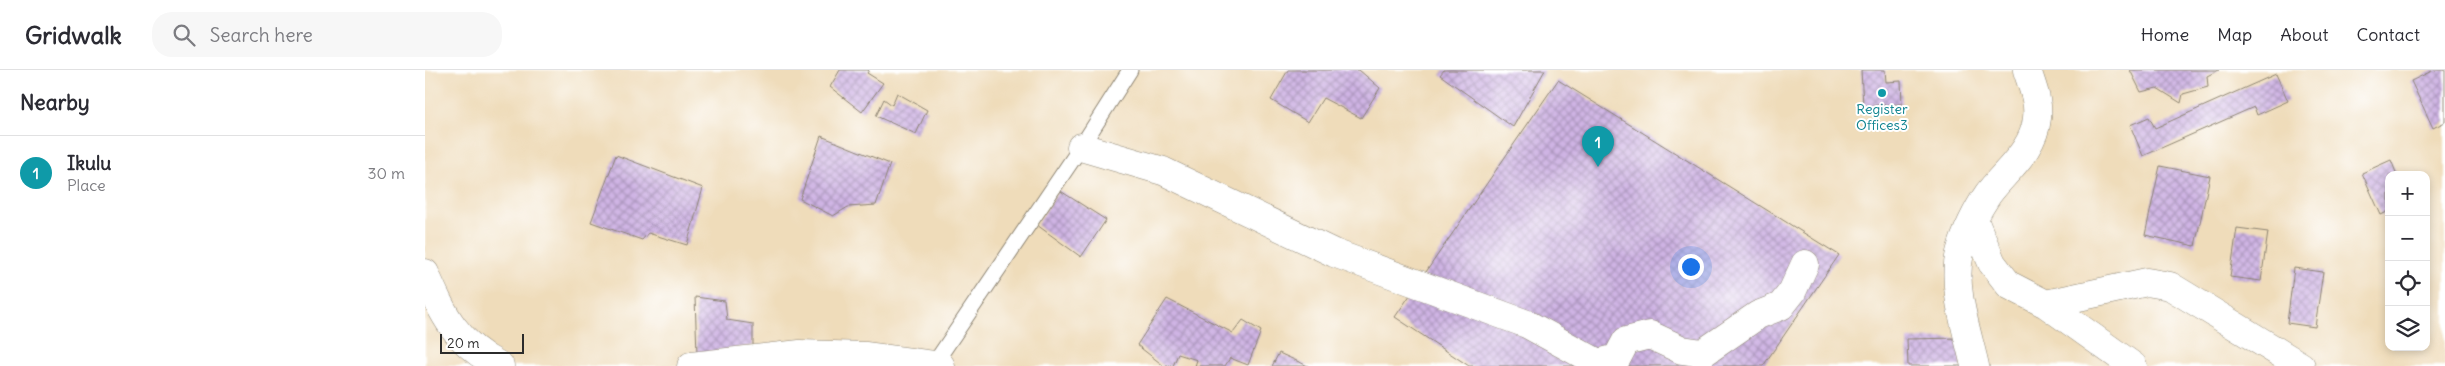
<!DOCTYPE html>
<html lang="en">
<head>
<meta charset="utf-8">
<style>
	body { margin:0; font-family:Delius,sans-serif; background:#f7f7f7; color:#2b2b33 }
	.controls { position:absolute; right:15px; bottom:15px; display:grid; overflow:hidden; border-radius:10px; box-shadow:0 2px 8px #0003 }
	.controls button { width:45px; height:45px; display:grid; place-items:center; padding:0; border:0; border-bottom:1px solid #e1e1e2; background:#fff; color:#2b2b33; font:25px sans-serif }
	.scale { position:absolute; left:15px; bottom:12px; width:84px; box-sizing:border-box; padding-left:5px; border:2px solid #2b2b2b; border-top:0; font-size:14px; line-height:18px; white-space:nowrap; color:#2b2b2b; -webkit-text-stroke:4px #fff; paint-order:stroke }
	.you { position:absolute; left:1265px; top:196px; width:18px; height:18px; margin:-12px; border:4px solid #fff; border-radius:50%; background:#1a73e8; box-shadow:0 0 0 8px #1a73e833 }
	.badge { display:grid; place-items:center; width:32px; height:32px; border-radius:50%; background:#d1495b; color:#fff; font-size:16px; font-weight:700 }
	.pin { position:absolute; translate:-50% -41px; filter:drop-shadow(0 1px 2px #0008) }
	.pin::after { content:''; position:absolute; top:26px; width:18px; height:15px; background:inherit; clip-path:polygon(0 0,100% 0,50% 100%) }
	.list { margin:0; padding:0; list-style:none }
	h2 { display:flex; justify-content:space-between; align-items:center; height:65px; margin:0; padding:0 20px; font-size:21px }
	h2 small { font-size:16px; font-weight:400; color:#7c7c81 }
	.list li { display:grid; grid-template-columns:32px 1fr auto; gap:15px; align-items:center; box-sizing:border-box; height:75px; padding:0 20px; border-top:1px solid #e1e1e2 }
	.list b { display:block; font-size:19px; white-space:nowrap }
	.list p { margin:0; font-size:16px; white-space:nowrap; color:#7c7c81 }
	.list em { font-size:16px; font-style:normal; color:#7c7c81 }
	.icon { flex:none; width:28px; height:28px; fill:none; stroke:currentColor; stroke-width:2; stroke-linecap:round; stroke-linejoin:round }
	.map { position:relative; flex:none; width:2020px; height:296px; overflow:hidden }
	header { display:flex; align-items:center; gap:30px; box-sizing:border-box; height:70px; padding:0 25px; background:#fff; border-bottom:1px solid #e1e1e2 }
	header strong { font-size:24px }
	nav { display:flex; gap:28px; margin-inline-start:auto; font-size:18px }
	.search { width:350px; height:45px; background:#f7f7f7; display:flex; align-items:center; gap:12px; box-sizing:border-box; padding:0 18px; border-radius:20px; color:#7c7c81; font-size:19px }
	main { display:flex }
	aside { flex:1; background:#fff }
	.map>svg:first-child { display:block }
</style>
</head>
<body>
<header>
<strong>Gridwalk</strong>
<div class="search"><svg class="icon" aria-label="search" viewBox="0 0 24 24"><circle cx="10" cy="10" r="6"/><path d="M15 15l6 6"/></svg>Search here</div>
<nav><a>Home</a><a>Map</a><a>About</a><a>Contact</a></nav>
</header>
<main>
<aside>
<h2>Nearby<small></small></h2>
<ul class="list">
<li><span class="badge" style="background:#0f9aa8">1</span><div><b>Ikulu</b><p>Place</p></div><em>30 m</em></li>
</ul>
</aside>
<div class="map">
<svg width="2020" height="296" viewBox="0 0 2020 296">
	<defs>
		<pattern id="building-cross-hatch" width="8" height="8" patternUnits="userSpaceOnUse" patternTransform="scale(1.25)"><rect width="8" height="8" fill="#cfb4e4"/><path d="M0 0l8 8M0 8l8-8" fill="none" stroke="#a893b9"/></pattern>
	</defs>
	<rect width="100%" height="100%" fill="#fff"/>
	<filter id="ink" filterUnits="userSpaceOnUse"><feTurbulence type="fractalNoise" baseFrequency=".02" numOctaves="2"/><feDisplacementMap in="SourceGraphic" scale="10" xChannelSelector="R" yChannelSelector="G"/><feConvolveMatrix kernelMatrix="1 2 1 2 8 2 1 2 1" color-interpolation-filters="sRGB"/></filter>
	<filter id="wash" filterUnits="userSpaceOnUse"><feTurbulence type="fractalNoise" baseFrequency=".0096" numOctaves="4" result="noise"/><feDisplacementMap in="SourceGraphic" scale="20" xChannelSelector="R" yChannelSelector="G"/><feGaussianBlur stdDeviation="1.12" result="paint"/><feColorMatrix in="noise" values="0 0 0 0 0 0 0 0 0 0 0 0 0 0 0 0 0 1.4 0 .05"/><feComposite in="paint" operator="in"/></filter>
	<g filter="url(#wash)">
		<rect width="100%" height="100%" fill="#efdcba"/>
		<g id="blocks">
			<path fill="url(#building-cross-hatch)" d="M415,0H444L442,3L458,13L437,42L405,17Z
				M863,0H934L955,18L936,48L898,28L883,52L846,30Z
				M1019,0H1120L1088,57L1015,5Z
				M1436,0H1460L1461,12L1476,11L1477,34L1438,36Z
				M1705,0H1794L1782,6L1783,17L1758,24L1756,33L1732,18L1716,22Z
				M2009,0H2020V52L2008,58L1986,11Z
				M1851,4L1863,31L1832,45L1829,37L1718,86L1705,55L1724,47L1730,58Z
				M1133,10L1414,185L1338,296H1044L970,247Z
				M472,23L502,40L491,64L451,46L459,29L467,35Z
				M396,66L465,94L451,135L423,137L408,146L375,129Z
				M191,85L278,118L262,175L223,163L217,170L166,152Z
				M1966,90L1972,105H1964V141L1956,145L1937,103Z
				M1735,96L1785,106L1770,176L1720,165Z
				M634,120L681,150L656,187L612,155Z
				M1812,158L1843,162L1836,211L1805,207Z
				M1869,198L1898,202L1890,257L1862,253Z
				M270,227L300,231L302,250L328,254V276L272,284Z
				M742,229L808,263L818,250L836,261L823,295L805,288L800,296H770L772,290L753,284L748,296H739L712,275Z
				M1535,268L1536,296H1483L1482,269Z
				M854,283L883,296H847Z"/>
		</g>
	</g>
	<g filter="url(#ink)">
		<use href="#blocks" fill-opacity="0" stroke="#8d8472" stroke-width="1"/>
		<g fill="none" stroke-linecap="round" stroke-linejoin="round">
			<g stroke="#8d8472" stroke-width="17">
				<path id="lane" d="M509,294L656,77L705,0"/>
			</g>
			<g stroke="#8d8472" stroke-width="29">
				<path id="street" d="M656,77L738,101L909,183L1102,254L1173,293L1192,288L1201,271L1225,265L1257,280L1278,283L1333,245L1356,236L1367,222L1380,194
					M1549,150L1567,193L1584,215L1621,234L1708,296
					M0,203C19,246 31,273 75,296
					M1621,234L1722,212L1745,216L1876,296
					M266,296L375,284L440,286L516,296
					M1550,296C1543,264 1526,216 1535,183C1540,164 1552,140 1563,124C1581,100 1609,80 1612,48C1614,31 1607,16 1602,0"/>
			</g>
			<use href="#lane" stroke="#fff" stroke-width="15"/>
			<use href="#street" stroke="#fff" stroke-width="28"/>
		</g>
	</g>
	<circle fill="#0f9aa8" stroke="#fff" stroke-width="2" cx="1457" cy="23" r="5"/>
	<g text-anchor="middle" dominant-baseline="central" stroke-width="4" stroke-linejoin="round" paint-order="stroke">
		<g font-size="14" fill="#0d838f" stroke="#fff">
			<text x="1457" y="39">Register<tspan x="1457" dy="16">Offices3</tspan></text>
		</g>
	</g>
</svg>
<div class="controls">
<button>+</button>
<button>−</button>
<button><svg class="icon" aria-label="locate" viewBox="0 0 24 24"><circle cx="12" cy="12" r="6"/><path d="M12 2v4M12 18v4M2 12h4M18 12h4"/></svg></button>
<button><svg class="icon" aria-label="layers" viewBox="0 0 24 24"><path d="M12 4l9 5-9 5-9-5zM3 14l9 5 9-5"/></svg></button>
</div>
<div class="scale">20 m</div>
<div class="you"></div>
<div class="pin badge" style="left:1173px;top:97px;background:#0f9aa8">1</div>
</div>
</main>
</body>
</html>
